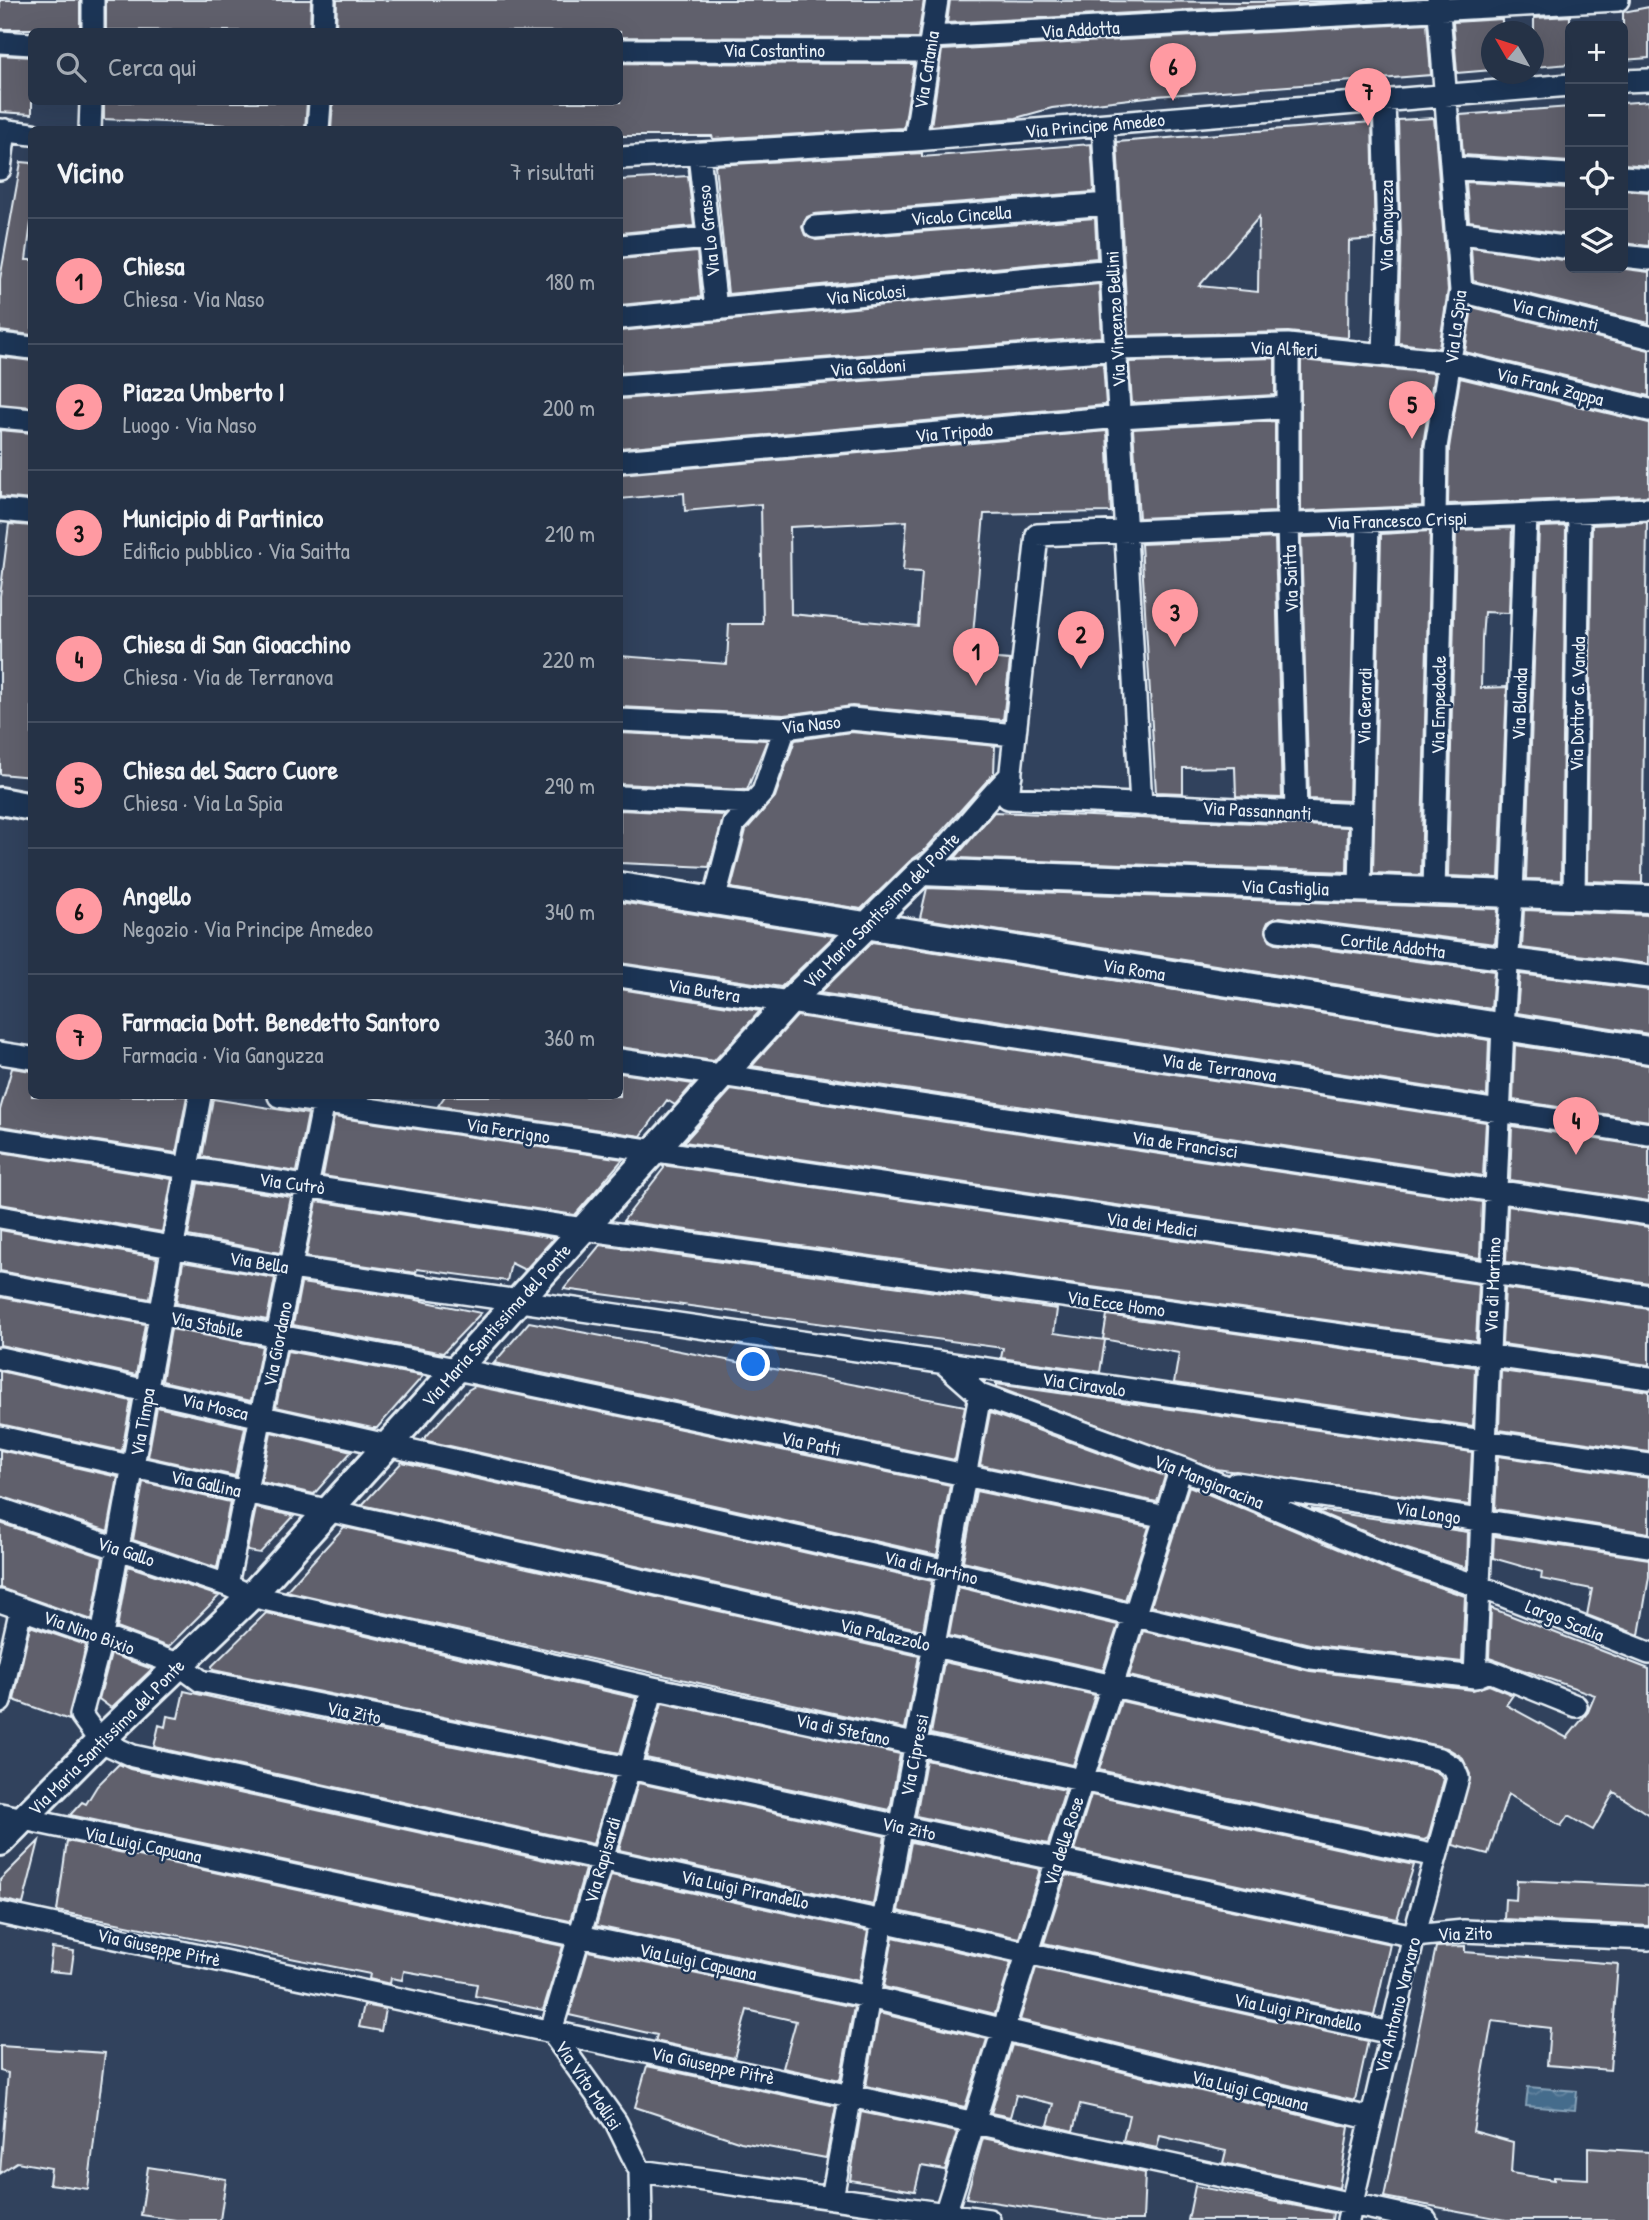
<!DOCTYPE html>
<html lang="it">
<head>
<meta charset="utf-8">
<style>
	body { margin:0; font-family:"Patrick Hand",sans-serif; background:#313e51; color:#f1f3f6 }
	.controls { position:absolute; right:21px; top:21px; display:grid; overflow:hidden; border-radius:10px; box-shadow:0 7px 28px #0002 }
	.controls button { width:63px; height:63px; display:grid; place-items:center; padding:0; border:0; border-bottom:2px solid #424d5f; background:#253246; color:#f1f3f6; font:35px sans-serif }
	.compass { position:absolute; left:1481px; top:21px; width:63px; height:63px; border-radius:50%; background:#253246; box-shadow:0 7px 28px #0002; rotate:309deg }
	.you { position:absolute; left:754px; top:1365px; width:24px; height:24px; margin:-18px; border:5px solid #fff; border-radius:50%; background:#1a73e8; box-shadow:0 0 0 10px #1a73e833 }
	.badge { display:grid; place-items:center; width:46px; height:46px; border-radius:50%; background:#ff9aa2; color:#111; font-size:23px; font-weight:700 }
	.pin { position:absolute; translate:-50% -58px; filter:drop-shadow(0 2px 4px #0008) }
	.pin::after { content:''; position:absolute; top:37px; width:24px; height:21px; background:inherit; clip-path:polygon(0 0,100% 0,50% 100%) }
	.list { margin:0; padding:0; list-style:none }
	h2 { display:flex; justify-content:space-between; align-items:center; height:91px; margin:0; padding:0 28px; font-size:30px }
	h2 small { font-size:23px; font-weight:400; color:#a3aab3 }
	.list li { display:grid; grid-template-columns:46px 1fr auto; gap:21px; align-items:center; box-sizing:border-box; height:126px; padding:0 28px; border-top:2px solid #424d5f }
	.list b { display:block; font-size:26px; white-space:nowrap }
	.list p { margin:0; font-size:23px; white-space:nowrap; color:#a3aab3 }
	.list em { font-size:23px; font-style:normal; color:#a3aab3 }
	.icon { flex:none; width:38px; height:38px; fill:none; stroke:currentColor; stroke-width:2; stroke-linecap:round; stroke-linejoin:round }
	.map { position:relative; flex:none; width:1649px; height:2220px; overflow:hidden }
	.search { position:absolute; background:#253246; box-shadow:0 7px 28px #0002; left:28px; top:28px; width:595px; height:77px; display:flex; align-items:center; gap:18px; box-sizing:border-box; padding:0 24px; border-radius:10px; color:#a3aab3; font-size:26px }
	.panel { position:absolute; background:#253246; box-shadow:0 7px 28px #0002; left:28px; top:126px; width:595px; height:973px; border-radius:10px }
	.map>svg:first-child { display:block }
</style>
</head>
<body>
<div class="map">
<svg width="1649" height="2220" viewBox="0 0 1649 2220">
	<defs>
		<pattern id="water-waves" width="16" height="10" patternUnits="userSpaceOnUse" patternTransform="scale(1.75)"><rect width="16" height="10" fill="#456c8c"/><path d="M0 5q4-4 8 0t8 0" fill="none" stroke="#60819d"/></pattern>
	</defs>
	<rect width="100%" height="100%" fill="#31425d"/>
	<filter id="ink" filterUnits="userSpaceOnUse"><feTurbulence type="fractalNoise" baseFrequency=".0143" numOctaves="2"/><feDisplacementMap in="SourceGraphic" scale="14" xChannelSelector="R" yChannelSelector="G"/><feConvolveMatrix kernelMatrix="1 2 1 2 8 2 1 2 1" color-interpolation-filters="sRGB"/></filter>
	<g filter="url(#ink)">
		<path fill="url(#water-waves)" stroke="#86a1b7" stroke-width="2" d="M1528,2087L1577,2091L1575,2110L1526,2106Z"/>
		<path fill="#61606c" stroke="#e8f1f8" stroke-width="2" fill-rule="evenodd" d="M0,0H80V29H0Z
			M106,0H311L310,32L106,30Z
			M337,0H924L918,38L620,37V32L336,31Z
			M950,0L1248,2L1374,0L947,23Z
			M1649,7V58L1623,60V12Z
			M1570,16V64L1534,67V18Z
			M1502,19V32H1492V70L1457,73L1453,22Z
			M1427,23L1431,75L1156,96L1052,108L1016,118L931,126L942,50Z
			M0,55L32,57V114L0,112Z
			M620,63L914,64L904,128L713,139L712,136H620V130H331L333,102H620Z
			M1649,101V166L1623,164V103Z
			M104,102H307L305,129L104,119Z
			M1570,107V162L1463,155L1460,115Z
			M1434,118L1448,290L1439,348L1398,343L1401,240L1398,120Z
			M1372,122L1375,239L1349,241L1348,338L1288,332L1128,336L1117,142ZM1259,217L1258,292L1199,286Z
			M1091,144L1094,192L814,214L807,217L802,227L805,235L816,240L1095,218L1097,258L728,294L715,165L922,153V157Z
			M21,162L32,163V216L26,260H32V335L0,331V279Z
			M688,176L694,226L620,233V180Z
			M1466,182L1570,188V235L1469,221Z
			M1623,190L1649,192V246L1623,243Z
			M1471,247L1570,261V268H1618L1649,272V323L1473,281Z
			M697,252L701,297L620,305V259Z
			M1099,284L1102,337L620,373V331Z
			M1472,307L1649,350V396L1465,352Z
			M0,357L32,361V407L0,404Z
			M1275,358V395L1132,403L1129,362Z
			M1301,360L1434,373L1423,445L1422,506L1301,511Z
			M1103,363L1106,405L620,448V399Z
			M1460,378L1649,423V496L1448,504L1449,448Z
			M1275,421V512L1139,518L1133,429Z
			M0,430L32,433V500L0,497Z
			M1107,431L1111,512L984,514L971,657L1010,660L1003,720L852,706L784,715L620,707V656L727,664L729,624H763L761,504L685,511L684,493L620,499V474ZM907,521L903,571L922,572L918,626L791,614L790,527Z
			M1647,522L1642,883L1587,881L1592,525Z
			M9,524L32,526V777L0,774V596Z
			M1566,526L1561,880L1526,879L1539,527Z
			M1512,528L1509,613L1484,612L1482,639L1481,688L1507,687L1499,878L1448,876L1456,530Z
			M1430,531L1421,875L1373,873L1381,534Z
			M1355,535L1349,801L1309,799L1301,537Z
			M1275,538L1282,798L1236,796L1235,767L1183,768V793L1156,792L1141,544Z
			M851,732L995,746L994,773L924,851L910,861L861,909L731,888L746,830L775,797L795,740Z
			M620,733L767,740L747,790L620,784Z
			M620,810L724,815L709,867L620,863Z
			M994,812L1348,827L1347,872L955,858Z
			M927,888L1498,909L1495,944L1280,917L1268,922L1265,929L1270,940L1276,943L1494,971L1491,1009L920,918Z
			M620,902L834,936L781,987L620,963Z
			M1524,910L1649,915V964L1522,948Z
			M872,942L1489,1040L1487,1096L820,993Z
			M1520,974L1649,990V1034L1517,1013Z
			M620,989L760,1011L714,1061L620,1047Z
			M797,1016L1486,1122L1483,1176L752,1066Z
			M1515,1045L1649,1065V1121L1513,1100Z
			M12,1068L32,1071V1096H187L176,1153L0,1126V1110Z
			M620,1073L693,1084L675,1105L667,1100L641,1136L438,1106L445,1096H620Z
			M731,1090L1482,1202L1480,1258L684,1142Z
			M213,1099L308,1114L297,1172L202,1157Z
			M334,1117L623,1159L575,1215L323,1176Z
			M1512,1126L1649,1147V1201L1510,1180Z
			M0,1152L172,1179L162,1232L0,1204Z
			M662,1165L1479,1284L1476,1341L623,1221L664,1168Z
			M198,1183L291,1197L280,1253L188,1236Z
			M317,1201L554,1238L525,1270L511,1263L507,1281L417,1269L416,1273L306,1257Z
			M1508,1206L1649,1227V1283L1506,1262Z
			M0,1230L157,1258L150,1299L0,1271Z
			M600,1245L1057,1309L1054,1333L1105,1340L1100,1372L1001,1358L1003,1348L564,1289Z
			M183,1262L275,1278L267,1320L176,1303Z
			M301,1283L412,1299L481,1313L443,1353L293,1325Z
			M1505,1288L1649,1309V1365L1502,1344Z
			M0,1297L145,1324L136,1375L0,1345Z
			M1107,1315L1475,1367L1473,1426L1174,1383L1179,1353L1103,1339Z
			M529,1322L965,1406L955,1460L494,1363Z
			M171,1329L262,1346L251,1401L162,1381Z
			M287,1351L423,1376L377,1428H372L276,1407Z
			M0,1371L131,1401L122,1451L0,1424Z
			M1501,1371L1649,1391V1452L1499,1430Z
			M996,1384L1472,1452L1469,1505L1216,1469L996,1387Z
			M475,1386L950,1485L937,1555L423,1440L468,1390Z
			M157,1407L245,1427L235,1476L148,1457Z
			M990,1413L1165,1476L1157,1502L980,1465Z
			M271,1432L352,1451L314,1494L261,1482Z
			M0,1450L118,1477L108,1531L0,1496Z
			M1498,1456L1649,1478V1533L1495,1509Z
			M402,1462L932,1581L923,1630L362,1505Z
			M143,1482L230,1502L217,1568L133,1540Z
			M1189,1486L1391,1571L1465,1596L1462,1662L1314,1645L1151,1606Z
			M976,1491L1149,1527L1125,1600L963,1561Z
			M256,1508L294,1516L260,1553L247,1551Z
			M1311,1509L1468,1532L1467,1568L1401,1547Z
			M0,1523L103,1557L92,1620L0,1588Z
			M344,1527L919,1656L905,1729L286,1591Z
			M1494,1536L1649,1559V1577L1639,1635L1587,1615L1592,1589L1541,1579L1542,1572L1493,1558Z
			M128,1566L219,1596L168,1647L117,1628Z
			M958,1587L1118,1625L1103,1670L949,1636Z
			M1491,1608L1649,1669V1815L1614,1792L1593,1830L1568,1816L1561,1826L1508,1794L1488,1854L1453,1845L1470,1774L1462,1757L1447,1748L1129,1676L1143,1631L1310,1671L1473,1690L1489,1685L1513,1695L1506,1705L1567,1738L1588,1712L1595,1695L1489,1658Z
			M266,1613L636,1698L620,1753L213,1670L212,1666Z
			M30,1626L86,1645L69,1720L14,1700Z
			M111,1654L152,1669L111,1708L99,1699Z
			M944,1662L1095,1695L1073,1765L931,1734Z
			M184,1691L224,1700L613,1778L593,1844L154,1747L159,1725L165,1727L167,1716L178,1718Z
			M1121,1701L1435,1771L1444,1779L1428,1838L1424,1840L1099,1770Z
			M662,1703L900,1754L890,1810L646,1758Z
			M926,1760L1065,1790L1048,1844L916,1816Z
			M119,1764L130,1769L585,1869L570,1921L70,1815L82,1802L86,1804L97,1786Z
			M638,1783L885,1836L873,1905L619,1850Z
			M1091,1795L1414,1865L1397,1919L1074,1850Z
			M39,1841L23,1904L0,1899V1880Z
			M67,1841L563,1946L543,2010L475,1996L477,1984L404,1971L402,1980L391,1978L390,1984L369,1979L370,1974L57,1911Z
			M911,1842L1040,1869L1019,1938L898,1911Z
			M611,1875L868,1931L859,1981L596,1926Z
			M1066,1875L1390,1944L1374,2016L1044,1943Z
			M1517,1880L1649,1886V1926L1504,1919L1505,1899L1516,1900Z
			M893,1937L1011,1963L995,2014L884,1987Z
			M1465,1946V1952L1618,1964L1610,2070L1547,2065L1550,2028L1492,2021L1473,2131L1513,2142L1511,2173L1554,2180V2177L1588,2179V2148L1649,2152V2220H1506L1384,2197L1436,1947Z
			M52,1948L74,1951L71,1973L49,1971Z
			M588,1951L854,2007L840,2080L783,2068L796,2021L747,2010L734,2058L655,2041L657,2035L569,2015Z
			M1036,1968L1368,2041L1355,2101L1020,2020Z
			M364,2005L385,2009L381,2031L359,2027Z
			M879,2013L987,2039L965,2107L866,2086Z
			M1012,2045L1349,2127L1339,2188L1223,2163L1226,2151L1160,2136L1157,2148L1123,2141L1129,2115L1080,2104L1073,2131L1048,2125L1054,2104L1016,2095L1010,2117L991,2113Z
			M0,2046L105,2053L88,2189L49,2184L51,2168L17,2162L0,2173L8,2073L0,2071Z
			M647,2066L836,2106L826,2158L741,2142L635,2107Z
			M861,2112L957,2132L945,2170L921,2166L915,2191L850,2180Z
			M983,2138L1145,2173L1143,2220H1110L966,2198Z
			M148,2167L226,2179L220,2220H176L141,2215Z
			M1195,2186L1333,2213L1332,2220H1188Z"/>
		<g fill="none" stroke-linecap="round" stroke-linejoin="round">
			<g stroke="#e8f1f8" stroke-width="26">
				<path id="minor" d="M93,32V0
					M323,32L324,0
					M931,37L1618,0
					M0,42L32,44
					M620,50L929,51
					M1623,81L1649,80
					M1103,125L1141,805
					M0,130L32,134
					M90,130L91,102
					M318,130L320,102
					M915,140L937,0
					M699,154L716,309
					M620,158L915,140L1570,85
					M1453,168L1570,175
					M0,169L5,130
					M1623,177L1649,179
					M815,227L1108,204
					M1456,232L1570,248
					M620,246L708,238
					M1623,256L1649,259
					M1461,291L1649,337
					M620,318L1112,270
					M0,344L32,348
					M1288,345V525L1296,812
					M1384,353L1388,240L1384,99
					M620,386L1116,349L1288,345L1451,362L1649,410
					M0,417L32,420
					M620,461L1120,417L1288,407
					M0,510L32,513
					M1435,519L1436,447L1461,291L1438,0
					M620,720L785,728L851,719L1015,735
					M620,797L750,803
					M1362,815L1008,798L1037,535L1649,509
					M921,872C955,843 979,806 1011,775
					M1360,890L1368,521
					M1434,892L1443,518
					M1574,896L1579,512
					M714,901L734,824L763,792L785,728
					M1278,930L1649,977
					M620,976L1649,1134
					M0,1053L32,1058
					M620,1060L1649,1214
					M200,1096L102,1636L81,1715L100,1741L133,1756L1391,2033
					M279,1096L1649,1296
					M0,1139L583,1229L1649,1378
					M0,1217L292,1268L1649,1465
					M0,1284L456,1369L1166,1517
					M0,1358L947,1571L1312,1658L1475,1677L1489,1671L1576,1706
					M945,1364L980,1395L1181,1468L1396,1559L1481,1587L1649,1653
					M0,1437L1440,1759L1454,1768L1458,1778L1414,1936L1348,2220
					M1236,1483L1649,1546
					M0,1509L227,1585L251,1596L653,1688L1436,1856
					M227,1585L324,1102
					M0,1601L178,1664L201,1681L629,1768L1414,1936L1464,1931L1649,1939
					M1475,1677L1503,1026L1512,894L1526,515
					M0,1702L21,1608
					M0,1814L869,1997L1369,2118
					M0,1913L1426,2220
					M640,2171L989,2220
					M832,2198L980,1395
					M945,2214L1181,1468
					M641,2220L640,2171L616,2122L551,2031L653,1688"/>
			</g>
			<g stroke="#e8f1f8" stroke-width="32">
				<path id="tertiary" d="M0,801L32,807
					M620,886L1649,1050
					M0,1842L100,1741L251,1596L788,1003L921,872L1649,899"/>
			</g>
			<use href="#minor" stroke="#1d3557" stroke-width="21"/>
			<use href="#tertiary" stroke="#1d3557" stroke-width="26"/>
		</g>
	</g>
	<g text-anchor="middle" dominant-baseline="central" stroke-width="5" stroke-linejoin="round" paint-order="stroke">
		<g font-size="19" fill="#e8f1f8" stroke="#1d3557">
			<text transform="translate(1080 29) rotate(-3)">Via Addotta</text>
			<text x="774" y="50">Via Costantino</text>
			<text transform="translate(926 70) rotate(-81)">Via Catania</text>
			<text transform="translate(1095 125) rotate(-5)">Via Principe Amedeo</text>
			<text transform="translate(961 215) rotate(-4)">Vicolo Cincella</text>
			<text transform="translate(1386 226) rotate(-90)">Via Ganguzza</text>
			<text transform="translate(708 231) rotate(-96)">Via Lo Grasso</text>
			<text transform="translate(866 294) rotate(-6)">Via Nicolosi</text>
			<text transform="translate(1555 314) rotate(14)">Via Chimenti</text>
			<text transform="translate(1115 319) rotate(-93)">Via Vincenzo Bellini</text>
			<text transform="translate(1455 327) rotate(-83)">Via La Spia</text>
			<text transform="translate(1284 348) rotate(2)">Via Alfieri</text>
			<text transform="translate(868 367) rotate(-4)">Via Goldoni</text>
			<text transform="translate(1550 386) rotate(14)">Via Frank Zappa</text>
			<text transform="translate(954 432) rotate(-5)">Via Tripodo</text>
			<text transform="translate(1397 520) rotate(-2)">Via Francesco Crispi</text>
			<text transform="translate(1290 579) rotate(-92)">Via Saitta</text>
			<text transform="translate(1519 704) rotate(-88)">Via Blanda</text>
			<text transform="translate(1577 704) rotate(-89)">Via Dottor G. Vanda</text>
			<text transform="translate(1438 705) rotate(-89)">Via Empedocle</text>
			<text transform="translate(1364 706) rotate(-89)">Via Gerardi</text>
			<text transform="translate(811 724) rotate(-6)">Via Naso</text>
			<text transform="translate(1257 810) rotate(3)">Via Passannanti</text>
			<text transform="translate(1285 887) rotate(2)">Via Castiglia</text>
			<text transform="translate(881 910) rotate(-45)">Via Maria Santissima del Ponte</text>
			<text transform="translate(1393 945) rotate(7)">Cortile Addotta</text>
			<text transform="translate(1134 969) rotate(9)">Via Roma</text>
			<text transform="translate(704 990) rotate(9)">Via Butera</text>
			<text transform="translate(1219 1067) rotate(8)">Via de Terranova</text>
			<text transform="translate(508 1130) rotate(9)">Via Ferrigno</text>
			<text transform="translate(1185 1144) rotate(8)">Via de Francisci</text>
			<text transform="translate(292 1183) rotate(8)">Via Cutrò</text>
			<text transform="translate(1152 1224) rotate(8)">Via dei Medici</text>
			<text transform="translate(259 1262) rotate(9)">Via Bella</text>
			<text transform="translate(1492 1285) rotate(-88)">Via di Martino</text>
			<text transform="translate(1116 1303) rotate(8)">Via Ecce Homo</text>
			<text transform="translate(207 1324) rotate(11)">Via Stabile</text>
			<text transform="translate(496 1325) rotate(-48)">Via Maria Santissima del Ponte</text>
			<text transform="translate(277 1344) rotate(-79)">Via Giordano</text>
			<text transform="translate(1084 1384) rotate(8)">Via Ciravolo</text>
			<text transform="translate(215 1406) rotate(13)">Via Mosca</text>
			<text transform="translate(142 1422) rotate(-80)">Via Timpa</text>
			<text transform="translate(811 1443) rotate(12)">Via Patti</text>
			<text transform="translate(1209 1481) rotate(22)">Via Mangiaracina</text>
			<text transform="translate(206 1483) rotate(12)">Via Gallina</text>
			<text transform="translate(1428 1512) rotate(9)">Via Longo</text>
			<text transform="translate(126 1551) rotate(18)">Via Gallo</text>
			<text transform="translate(931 1567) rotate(13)">Via di Martino</text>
			<text transform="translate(1565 1620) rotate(22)">Largo Scalia</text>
			<text transform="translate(89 1632) rotate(20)">Via Nino Bixio</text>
			<text transform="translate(885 1634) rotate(13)">Via Palazzolo</text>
			<text transform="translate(354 1712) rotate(11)">Via Zito</text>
			<text transform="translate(843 1729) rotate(12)">Via di Stefano</text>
			<text transform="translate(106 1737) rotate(-45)">Via Maria Santissima del Ponte</text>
			<text transform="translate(914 1755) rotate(-79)">Via Cipressi</text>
			<text transform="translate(909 1828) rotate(12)">Via Zito</text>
			<text transform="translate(1063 1841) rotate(-72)">Via delle Rose</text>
			<text transform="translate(143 1844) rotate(12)">Via Luigi Capuana</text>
			<text transform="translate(602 1860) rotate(-74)">Via Rapisardi</text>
			<text transform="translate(745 1889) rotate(12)">Via Luigi Pirandello</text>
			<text transform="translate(1465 1933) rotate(-1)">Via Zito</text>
			<text transform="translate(159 1947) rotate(12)">Via Giuseppe Pitrè</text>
			<text transform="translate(698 1961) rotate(12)">Via Luigi Capuana</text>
			<text transform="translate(1397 2005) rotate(-76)">Via Antonio Varvaro</text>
			<text transform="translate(1298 2012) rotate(12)">Via Luigi Pirandello</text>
			<text transform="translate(713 2065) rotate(12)">Via Giuseppe Pitrè</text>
			<text transform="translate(589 2085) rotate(56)">Via Vito Mollisi</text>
			<text transform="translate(1250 2090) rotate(14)">Via Luigi Capuana</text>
		</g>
	</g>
</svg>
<div class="controls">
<button>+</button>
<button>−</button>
<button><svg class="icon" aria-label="locate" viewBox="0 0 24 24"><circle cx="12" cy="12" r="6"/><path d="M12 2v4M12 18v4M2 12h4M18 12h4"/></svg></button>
<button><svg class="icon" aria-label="layers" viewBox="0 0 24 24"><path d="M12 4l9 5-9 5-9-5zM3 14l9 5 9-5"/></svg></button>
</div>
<svg class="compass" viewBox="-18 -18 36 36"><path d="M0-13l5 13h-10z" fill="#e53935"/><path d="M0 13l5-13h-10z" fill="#a3aab3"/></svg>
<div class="you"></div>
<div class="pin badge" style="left:976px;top:686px">1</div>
<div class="pin badge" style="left:1081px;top:669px">2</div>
<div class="pin badge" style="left:1175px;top:647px">3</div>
<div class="pin badge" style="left:1576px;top:1155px">4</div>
<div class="pin badge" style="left:1412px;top:439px">5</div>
<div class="pin badge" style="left:1173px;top:101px">6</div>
<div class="pin badge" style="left:1368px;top:126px">7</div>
<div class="search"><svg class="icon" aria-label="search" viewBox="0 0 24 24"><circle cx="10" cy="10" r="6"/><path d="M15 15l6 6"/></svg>Cerca qui</div>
<section class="panel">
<h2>Vicino<small>7 risultati</small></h2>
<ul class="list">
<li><span class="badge">1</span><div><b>Chiesa</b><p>Chiesa · Via Naso</p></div><em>180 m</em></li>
<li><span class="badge">2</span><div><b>Piazza Umberto I</b><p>Luogo · Via Naso</p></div><em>200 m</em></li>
<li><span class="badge">3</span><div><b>Municipio di Partinico</b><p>Edificio pubblico · Via Saitta</p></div><em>210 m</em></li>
<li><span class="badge">4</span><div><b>Chiesa di San Gioacchino</b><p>Chiesa · Via de Terranova</p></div><em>220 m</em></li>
<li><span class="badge">5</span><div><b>Chiesa del Sacro Cuore</b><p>Chiesa · Via La Spia</p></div><em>290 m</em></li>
<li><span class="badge">6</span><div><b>Angello</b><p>Negozio · Via Principe Amedeo</p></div><em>340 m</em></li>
<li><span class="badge">7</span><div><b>Farmacia Dott. Benedetto Santoro</b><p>Farmacia · Via Ganguzza</p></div><em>360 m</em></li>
</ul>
</section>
</div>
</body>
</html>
